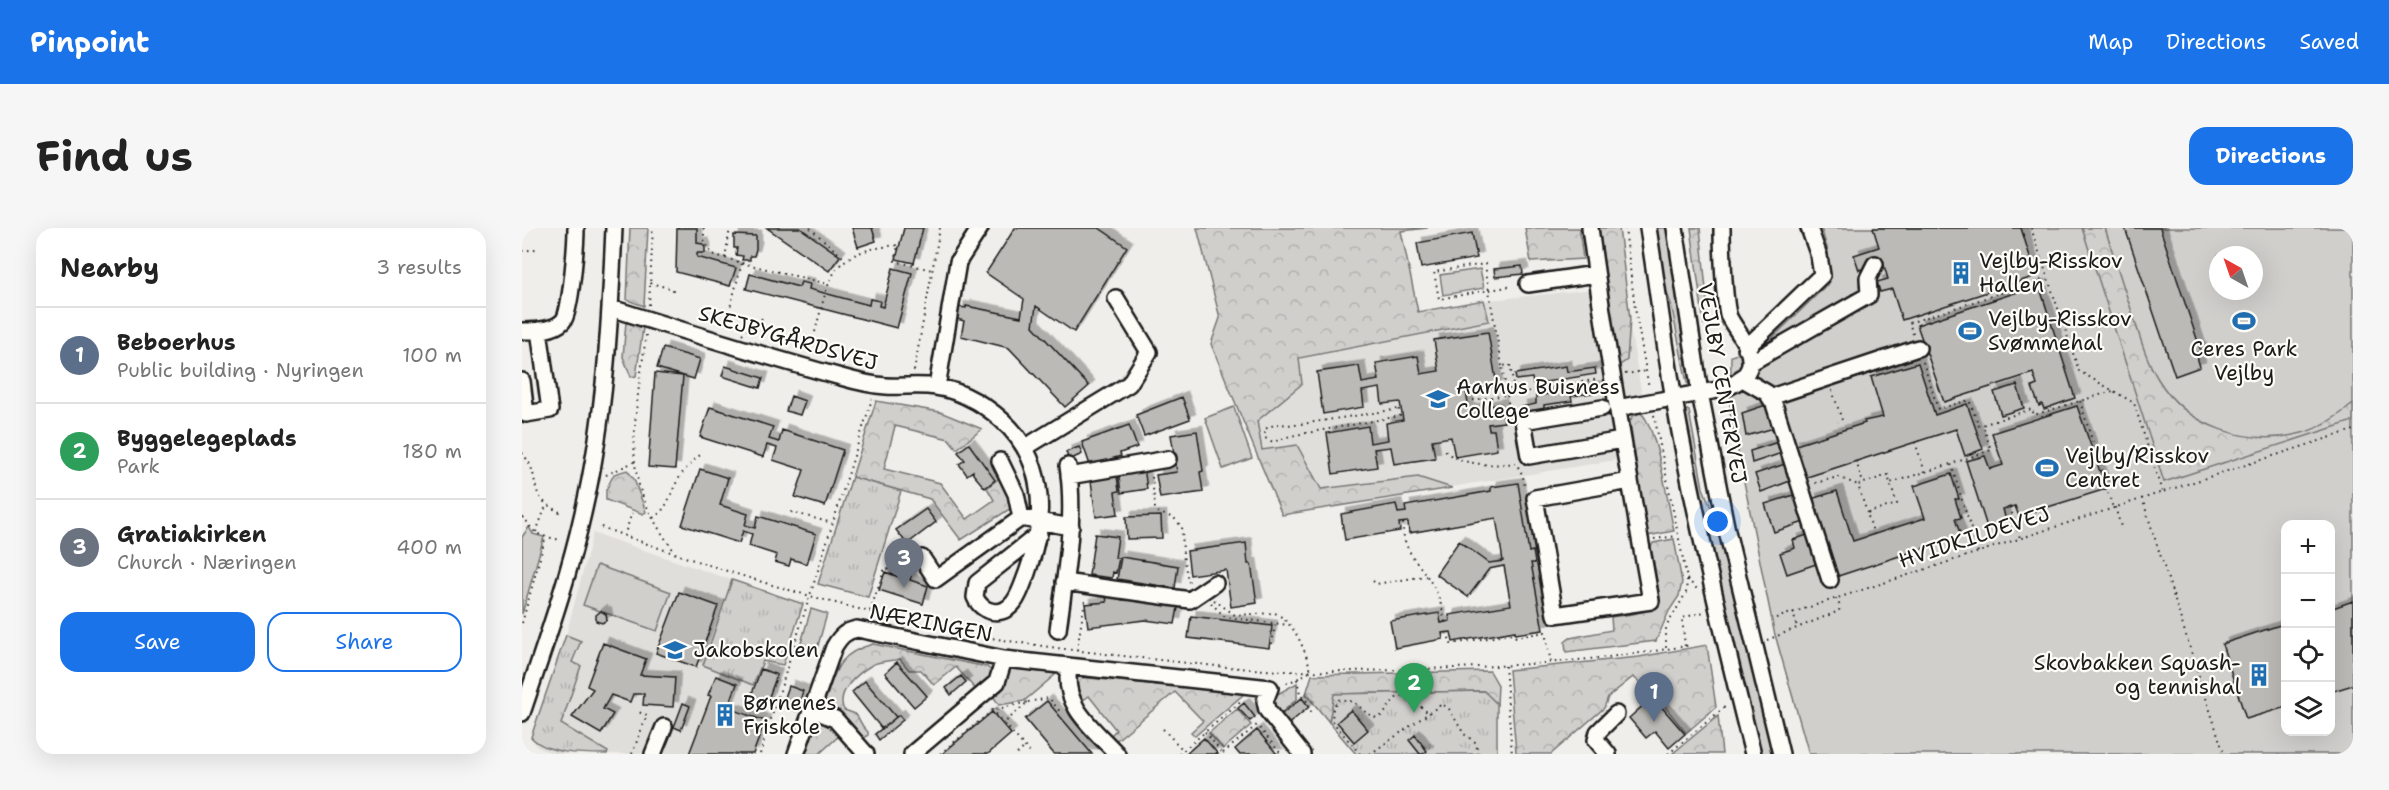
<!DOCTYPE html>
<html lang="en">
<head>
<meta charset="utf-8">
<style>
	body { margin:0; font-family:"Shantell Sans",sans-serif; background:#f6f6f6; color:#222 }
	.controls { position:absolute; right:18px; bottom:18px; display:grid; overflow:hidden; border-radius:12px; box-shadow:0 6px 24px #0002 }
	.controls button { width:54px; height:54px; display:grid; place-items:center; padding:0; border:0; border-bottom:2px solid #e0e0e0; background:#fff; color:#222; font:30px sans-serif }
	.compass { position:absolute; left:1687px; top:18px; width:54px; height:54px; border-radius:50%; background:#fff; box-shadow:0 6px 24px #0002; rotate:320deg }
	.you { position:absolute; left:1196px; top:294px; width:21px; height:21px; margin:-15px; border:4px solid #fff; border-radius:50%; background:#1a73e8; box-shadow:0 0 0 9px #1a73e833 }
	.badge { display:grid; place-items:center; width:39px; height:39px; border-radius:50%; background:#1a73e8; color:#fff; font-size:20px; font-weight:700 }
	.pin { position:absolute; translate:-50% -50px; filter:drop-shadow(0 2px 3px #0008) }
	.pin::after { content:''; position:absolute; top:32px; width:21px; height:18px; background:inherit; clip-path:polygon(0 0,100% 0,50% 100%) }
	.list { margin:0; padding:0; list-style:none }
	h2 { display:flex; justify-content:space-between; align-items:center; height:78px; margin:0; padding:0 24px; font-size:26px }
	h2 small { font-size:20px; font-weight:400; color:#767676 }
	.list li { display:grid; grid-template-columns:39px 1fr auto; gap:18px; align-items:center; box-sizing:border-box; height:96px; padding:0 24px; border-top:2px solid #e0e0e0 }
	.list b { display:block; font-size:22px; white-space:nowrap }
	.list p { margin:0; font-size:20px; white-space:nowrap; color:#767676 }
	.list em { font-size:20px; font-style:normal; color:#767676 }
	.actions { display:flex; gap:12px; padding:18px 24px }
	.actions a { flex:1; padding:14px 0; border:2px solid #1a73e8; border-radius:18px; text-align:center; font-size:21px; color:#1a73e8 }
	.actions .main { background:#1a73e8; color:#fff }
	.icon { flex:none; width:33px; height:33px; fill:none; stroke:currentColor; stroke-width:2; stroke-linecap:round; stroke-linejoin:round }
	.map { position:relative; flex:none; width:1831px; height:526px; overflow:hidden; border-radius:18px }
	header { display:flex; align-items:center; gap:36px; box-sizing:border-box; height:84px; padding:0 30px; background:#1a73e8; color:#fff }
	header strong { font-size:28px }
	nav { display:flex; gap:33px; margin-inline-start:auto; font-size:21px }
	.intro { display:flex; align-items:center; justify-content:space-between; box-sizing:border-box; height:144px; padding:0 36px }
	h1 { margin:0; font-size:42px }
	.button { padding:15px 27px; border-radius:18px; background:#1a73e8; color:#fff; font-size:21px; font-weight:700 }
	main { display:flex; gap:36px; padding:0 36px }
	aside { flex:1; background:#fff; border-radius:18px; box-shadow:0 6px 24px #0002 }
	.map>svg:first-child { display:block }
</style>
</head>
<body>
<header>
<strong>Pinpoint</strong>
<nav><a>Map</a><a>Directions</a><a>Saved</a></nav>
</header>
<div class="intro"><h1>Find us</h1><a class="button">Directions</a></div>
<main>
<aside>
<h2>Nearby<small>3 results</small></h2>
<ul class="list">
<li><span class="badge" style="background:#5c6f8a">1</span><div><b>Beboerhus</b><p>Public building · Nyringen</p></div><em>100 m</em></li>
<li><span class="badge" style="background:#2e9e5b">2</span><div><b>Byggelegeplads</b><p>Park</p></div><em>180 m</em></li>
<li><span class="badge" style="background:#6b7280">3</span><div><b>Gratiakirken</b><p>Church · Næringen</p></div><em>400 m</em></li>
</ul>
<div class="actions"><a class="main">Save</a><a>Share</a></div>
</aside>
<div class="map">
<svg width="1831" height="526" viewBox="0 0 1831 526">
	<defs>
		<pattern id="forest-crowns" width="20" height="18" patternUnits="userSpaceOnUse" patternTransform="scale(1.5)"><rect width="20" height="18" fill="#d0cfcc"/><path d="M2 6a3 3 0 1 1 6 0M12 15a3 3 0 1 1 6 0" fill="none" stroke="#b2b1af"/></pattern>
		<pattern id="park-tufts" width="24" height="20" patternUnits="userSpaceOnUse" patternTransform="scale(1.5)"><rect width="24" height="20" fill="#d0cfcc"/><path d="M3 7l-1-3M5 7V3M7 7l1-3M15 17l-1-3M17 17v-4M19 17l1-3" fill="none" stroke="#b2b1af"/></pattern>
		<filter id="shadow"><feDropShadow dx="5.5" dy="-5.5" stdDeviation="0" flood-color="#0004"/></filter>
	</defs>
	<rect width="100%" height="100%" fill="#f0eeea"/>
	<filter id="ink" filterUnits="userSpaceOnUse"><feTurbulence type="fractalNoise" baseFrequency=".0167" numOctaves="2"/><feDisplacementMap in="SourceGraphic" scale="12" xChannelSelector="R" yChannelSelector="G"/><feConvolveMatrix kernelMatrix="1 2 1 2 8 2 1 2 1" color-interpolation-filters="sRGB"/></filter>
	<g filter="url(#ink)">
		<path fill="#e0deda" d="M1101,58L1130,226L760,287L689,116L959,73Z
			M71,305L281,376L232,526H34L15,519L9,509L44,407Z"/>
		<path fill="#d0cfcc" stroke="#767674" stroke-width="1.5" fill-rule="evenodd" d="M1133,0H1145L1167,156L1165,155L1149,76L1140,52Z
			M1299,0H1831V526H1287L1252,403L1208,184L1209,128L1243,117L1307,55L1306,23ZM1696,27H1732V63H1696ZM1764,296H1808V503H1764Z
			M958,41L962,60L921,67L918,47Z
			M712,179L730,230L701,241L683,190Z
			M1165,182L1167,183L1181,260L1195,294L1251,526H1239L1231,497L1176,256L1162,185Z
			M7,299L11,306L22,309L0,386V309Z
			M75,337L149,364L135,403L61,377Z
			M289,381L305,386L295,421L279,415Z"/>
		<path fill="url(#forest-crowns)" stroke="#767674" stroke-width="1.5" d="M108,0H126L122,78L105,72Z
			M675,0H906L879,3L896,84L962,72L967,93L777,130L780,156L735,193L740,222L775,217L799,261L896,249L930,260L760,287L689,116L698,90Z
			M1003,0H1057L1061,31L1009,34Z
			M1077,0H1097L1108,91L1105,132L1098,137L1096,134Z
			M1169,0H1178L1186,82L1182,97Z
			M1560,0H1583C1592,29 1601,58 1611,87C1618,109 1624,132 1636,151C1665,200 1727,219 1780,205C1799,200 1816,188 1831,176V193L1642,254Z
			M104,94L121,100L114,148L109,149L101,129Z
			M354,173L418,184L460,201L435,221L427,211L373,198L362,241L418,255L445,291L472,272L465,260L482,246L494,277L439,312L408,271L330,249Z
			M1118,185C1134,192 1147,282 1152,303L1125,308L1108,193L1111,188Z
			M105,242L112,251L124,284L121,286L84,272V262L92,246Z
			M1152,311L1160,354L1157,368L1147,383L1134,413L1044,424L1043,414L1048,410L1090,402L1089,389C1105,386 1131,387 1138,370L1129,319L1131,315Z
			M351,416L465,439L471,444L456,464L434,439L412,457L399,442H387L378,431C369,433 357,433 350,437C336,445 313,464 322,482C343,488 332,491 346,504V507L339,513L302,476C314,443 314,426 351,416Z
			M1185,417L1194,479L1164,505L1133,466L1111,449L1086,469L1082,480L1029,526H995L994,524L987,442L1117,429Z
			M486,439L534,446L502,473L477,477L471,468Z
			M968,443L976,457L975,476L961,463L813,466L807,494L784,466L790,447Z
			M555,449L723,465L673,508L669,504L681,493L653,464L591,515L586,510L594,502L567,468L557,475L549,455Z
			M775,455V471L755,489L750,476L752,468Z
			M715,481L729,497L701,521L687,505Z
			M1196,488L1200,526H1150Z
			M295,491L305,495L319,506L297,526H284Z"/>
		<path fill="url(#park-tufts)" stroke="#767674" stroke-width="1.5" d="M330,249L379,263L346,369L296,356Z
			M210,352L281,376L261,437L241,433L231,457L181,437Z
			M44,407L59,413L50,434L59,438L39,496L86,524L85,526C60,526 24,526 9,509Z
			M962,463L975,476V526H834L807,494L812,466Z"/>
		<path fill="#bbbab6" stroke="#1c1c1c" stroke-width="1.5" filter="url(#shadow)" d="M155,0H175V15L181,16L183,20V25H175V29L214,40L208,58L154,44Z
			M245,0H278L318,28L307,43Z
			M330,0H350L354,13L336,19Z
			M382,0H401L392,35L374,31Z
			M493,0H577L605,19L552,104L514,78L511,98L567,158L543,179L487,120L439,108L442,93L435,91L437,79L444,80V78L499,89L502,71L464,45Z
			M1351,0H1499L1514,48L1380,92L1370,61L1358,64L1355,54L1366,51L1361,34L1337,42L1332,27L1357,19Z
			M1603,0H1638L1679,123L1674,125L1678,139L1653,148Z
			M950,5L955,30L899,40L895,15Z
			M212,7L234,8V21L232,28H228V32H220L221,28L214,27L215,20H212Z
			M1000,38L1001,46L973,49L972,41Z
			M371,40L390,45L375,100L224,61L228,46L277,59L279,54L288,56L287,61L347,77L348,71L358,73L357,78L361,79Z
			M1517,57L1553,170L1522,181L1520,176L1517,178L1510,159L1515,157L1511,145L1422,174L1395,97Z
			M966,104L975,158L944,163L947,182L979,176L982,194L966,196L967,202H972L975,222L933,229L929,209L910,212L913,230L872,236L869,219L852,221L855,239L811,246L805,205L846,198L848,215L866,212L864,195L881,192L878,174L860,176L858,160L840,163L842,179L801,186L795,144L837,138L840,155L857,152L854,135L896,128L899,146L917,143L912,112Z
			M141,120L178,131L172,151L135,140Z
			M1396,135L1413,187L1445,176L1461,221L1443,228L1434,201L1282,250L1271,218L1343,195L1342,193L1361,189L1349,149Z
			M203,138L241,150L238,160L200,148Z
			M1044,138L1045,144L1073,140L1074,146L1011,156L1010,150L994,152L993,146Z
			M133,145L161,148L153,241L126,239Z
			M1495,157L1502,180L1479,187L1472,164Z
			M1076,158L1077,164L1049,168L1050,173L1022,177V181L1000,184L999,179L1014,176V168Z
			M269,168L283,173L278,187L264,183Z
			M660,169L668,191L622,208L614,187Z
			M1244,177L1252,200L1224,208L1220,185Z
			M1555,178L1584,261L1497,288L1493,278L1481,281L1484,293L1465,299L1444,233L1463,228L1468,241L1481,237L1470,205Z
			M188,179L251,199L247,211L257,214L260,202L321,222L303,278L273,269L282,242L251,232L255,220L245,217L241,229L178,209Z
			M607,197L615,219L598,225L599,228L568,237L560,214Z
			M675,203L681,243L678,244L681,264L638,270L634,247L655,244L649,207Z
			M1256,214L1260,225L1230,235L1228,223Z
			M447,216L473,252L463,260L451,246V243L445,247L437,236L443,232L436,224Z
			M557,219L560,226L547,232L544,224Z
			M1263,236L1268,253L1239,264L1233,246Z
			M622,239L625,261L599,265L596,242Z
			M178,241L206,250L198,277L226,286L223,297L233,300L236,288L294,306L285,336L269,331L267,338L253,334L255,327L227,318L230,306L221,303L217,315L160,297Z
			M591,243V249L595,248L597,263L593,264L596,286L574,289L568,246Z
			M1429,246L1437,271H1433L1439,290L1433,291L1439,308L1313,349L1289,271L1315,263L1331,313L1403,290L1392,258Z
			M996,255L1007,324L1011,323L1013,335H1009L1021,402L993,406V403L931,414L929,404L920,405L921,411L873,420L868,393L917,385L919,395L928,393L927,387L989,377L982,338L967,341L946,369L914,346L937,313L967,335L981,333L974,290L887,305L886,294L877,295L878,303L823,312L819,286L874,276L876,285L884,284L883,278L969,263V259Z
			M1272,267L1282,294L1252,304L1243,276Z
			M404,281L414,294L385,316L374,302Z
			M639,288L640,310L605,311L604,289Z
			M573,306L596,309L593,330H597L594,345L591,344L590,350L567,347Z
			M1285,307L1294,336L1265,346L1258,325L1273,320L1271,312Z
			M724,315L726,336H729L735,375L709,379L704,342L668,347L665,323Z
			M599,329L656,338L653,360L595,351Z
			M363,344L380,350L381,346L389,348L388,352L406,358L401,376L357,362Z
			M157,364L196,378L174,439L134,425Z
			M599,367L600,372L620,369L657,374L653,396L623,392L566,399L563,376L585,374L584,369Z
			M1831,373V457L1808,464V381Z
			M79,383L84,386L85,392L80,395L74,393V387Z
			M669,388L750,398L747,420L666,410Z
			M1764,395V479L1724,491L1700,416Z
			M81,415L124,431L118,447L153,449L151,479L121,477L122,466H111L108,474L89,467L81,481L91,486L79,506L50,489L71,461L65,458Z
			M375,434L405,468L392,479L363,445Z
			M239,441L255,447L245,474L229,468Z
			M194,448L215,456L206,480L243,493L231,526H167L189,468L186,467Z
			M439,448L444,454L429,467L424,460Z
			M343,453L374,489L360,501L330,464Z
			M267,458L281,463L275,483L260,478Z
			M1131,469L1163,506L1147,520L1133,503L1124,510L1107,490Z
			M780,470L787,479L764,498L756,489Z
			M525,473L570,526H532L503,491Z
			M161,475L168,478L159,502L152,499Z
			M722,475L733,489L728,493L716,480Z
			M829,482L846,502L832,514L815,494Z
			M470,484L489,506L466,526H420Z
			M377,487L381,492L357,512L353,506Z
			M735,502L755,526H717L713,521Z
			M893,507L905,523L901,526H898L887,512Z
			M682,510L696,526H664Z"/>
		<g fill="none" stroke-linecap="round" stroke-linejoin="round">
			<g stroke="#1c1c1c" stroke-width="20">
				<path id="minor" d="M1068,0C1085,125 1107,248 1129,373L1033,387L1013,270L1108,253
					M1126,0C1135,57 1142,114 1152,171C1173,290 1201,408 1231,526
					M1153,0L1178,165L1205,303L1259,526
					M1006,56L1074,46
					M89,80C165,104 242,128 319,149C333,153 350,157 364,158C380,159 398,156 414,159C442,163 469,180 488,200C525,240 523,297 505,345C501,355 498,366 492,374C480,390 460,385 453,369L455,355L517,306
					M0,103C12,103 32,103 41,93C49,84 54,15 54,0
					M1224,120L1300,47L1297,28L1287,0
					M1228,135L1347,67L1346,50L1353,36
					M1219,150L1245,165L1252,176L1308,352
					M0,153L4,186L28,182L17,102
					M415,159L436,34L458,0
					M1249,169L1396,120
					M1080,180L1001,193L1007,228L1100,212
					M1095,180L1201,161C1212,157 1226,149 1228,136C1230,119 1214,103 1207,89C1202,76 1200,17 1200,0
					M504,219L607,156L627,124L594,70
					M478,233L494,266L499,290
					M547,248L646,231
					M400,330L414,351L499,290L549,299
					M542,354L668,372L693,355
					M536,402C543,347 554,293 546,238
					M547,440C540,478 571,500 595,526
					M290,481L313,491L344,526
					M0,485C22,419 46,352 61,285C83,191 88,96 92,0
					M131,526L142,499
					M274,526L312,419C318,409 323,403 335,401L482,431L748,460L743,473L745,482L780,526
					M390,526L475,454L482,431
					M1086,526L1074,512L1076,504L1094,486"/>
			</g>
			<path stroke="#1c1c1c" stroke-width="2" stroke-dasharray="1.5 4.5" stroke-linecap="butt" d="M182,0V12L190,26L220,35L208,80
				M288,0L323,31
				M1103,0L1113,80L1127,160
				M1509,0L1557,143L1612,175L1640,264
				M0,23L14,21
				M203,30L208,0
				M220,35L306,56
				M128,55L151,61V65
				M127,77L131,0
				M293,104C309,44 308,24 376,17L373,33L410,42
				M220,106L242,89
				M1391,106L1387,95L1524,50
				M124,107C119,150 107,207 115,249C121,278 138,304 155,327
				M1401,134L1416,181L1447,172L1457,198L1510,181L1512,187L1591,163
				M980,138C974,104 968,70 963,36L912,44L917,71L991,58
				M392,143L418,0
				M1103,146L1124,143
				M1310,162L1320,192L1316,194
				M951,172L985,167L980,138L988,137L991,155L985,167
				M1558,173L1591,280
				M877,181L878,188L768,208L751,214L743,210V201L754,196L773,197Z
				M988,187L985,167L1077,151
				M1132,187L1165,351L1164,365L1144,399V421
				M1393,214L1403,244
				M923,223C940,238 972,238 994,235L1001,248L1003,261
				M0,225C23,251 0,267 40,285
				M1334,233L1341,255
				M84,247L114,233
				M630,249L633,280L637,285L652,290L660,299L661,327L666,353L668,354
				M1293,255L1316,249L1336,257
				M1620,270L1702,526
				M1488,279L1498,310
				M1593,279L1600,302
				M269,284L310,295
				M1345,285L1336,257L1366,247L1368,255
				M0,289C7,294 8,301 13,304C20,309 31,310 39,312
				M131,290C147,281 148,264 157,250C163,240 172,233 180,225
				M881,295C880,325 898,334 911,358C918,369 920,382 923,394
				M79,299C202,345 329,384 459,408C512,418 566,424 619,430C667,435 715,441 763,443C819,444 875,442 930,440C1010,437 1090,431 1169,417
				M14,304L24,278
				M1352,307L1345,285L1375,276L1368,255L1429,236
				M102,308L110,285
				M1132,311L1155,308
				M1456,324L1429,236L1469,222L1461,197
				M1165,351L1176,362
				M851,353L854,356L904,348
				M692,372L713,387L753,385C773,395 783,422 789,443L775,451L762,456
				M689,375L703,389L767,397
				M348,383L363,340L378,346L388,337
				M1271,384L1275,399
				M1254,390L1831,202
				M0,395L24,308
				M925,404L929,416L990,406L994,409L1023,404L1029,435
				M1245,412L1317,383L1318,378L1313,369
				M750,416L753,395
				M1163,418L1160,390L1182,384
				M555,422L563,372
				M983,438L990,526
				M775,451L778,466L788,476L789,484
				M506,474L527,470L540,486
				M470,481L482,495
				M641,501L661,522
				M683,504L701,526
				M701,525L735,497L759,526
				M110,526L125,487L116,484
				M238,526L350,171
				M418,526L471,482L506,474L482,495L509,526
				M495,526L503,519
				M657,526L721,472
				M838,526L810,493L811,481L815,472C835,469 839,485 855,490C869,485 867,466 886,467L906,485
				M848,526L920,476L927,481L942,506L953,514L957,526
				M1146,526L1204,478"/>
			<use href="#minor" stroke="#fdfcf7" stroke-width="15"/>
		</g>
	</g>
	<defs>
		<g id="building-bare" transform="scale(1.8)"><path d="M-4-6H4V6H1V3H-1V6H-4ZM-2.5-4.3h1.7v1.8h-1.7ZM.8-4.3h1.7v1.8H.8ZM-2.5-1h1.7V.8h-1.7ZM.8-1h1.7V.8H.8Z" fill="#1f6fb2" stroke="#fdfcf7" stroke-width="2.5" paint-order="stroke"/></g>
		<g id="stadium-bare" transform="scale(1.8)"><path d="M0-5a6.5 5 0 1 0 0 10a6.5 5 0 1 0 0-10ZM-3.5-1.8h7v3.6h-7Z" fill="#1f6fb2" stroke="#fdfcf7" stroke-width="2.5" paint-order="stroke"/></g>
		<g id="university-bare" transform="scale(1.8)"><path d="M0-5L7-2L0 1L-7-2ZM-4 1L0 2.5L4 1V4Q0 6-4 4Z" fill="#1f6fb2" stroke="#fdfcf7" stroke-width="2.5" paint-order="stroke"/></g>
		<g id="school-bare" transform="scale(1.8)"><path d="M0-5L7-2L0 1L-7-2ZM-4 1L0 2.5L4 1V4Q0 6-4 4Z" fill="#1f6fb2" stroke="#fdfcf7" stroke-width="2.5" paint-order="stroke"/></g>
	</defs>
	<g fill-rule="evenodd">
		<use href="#building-bare" x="1439" y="45"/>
		<use href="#stadium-bare" x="1722" y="93"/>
		<use href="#stadium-bare" x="1448" y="103"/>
		<use href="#university-bare" x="916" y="171"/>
		<use href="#stadium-bare" x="1525" y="240"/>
		<use href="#school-bare" x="153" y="422"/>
		<use href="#building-bare" x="1737" y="447"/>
		<use href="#building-bare" x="203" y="487"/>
	</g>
	<g text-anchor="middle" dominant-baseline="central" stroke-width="4.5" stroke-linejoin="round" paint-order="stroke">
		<g font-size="21" fill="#1c1c1c" stroke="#fdfcf7" text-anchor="start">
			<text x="1457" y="33">Vejlby-Risskov<tspan x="1457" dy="24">Hallen</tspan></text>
			<text x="1466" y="91">Vejlby-Risskov<tspan x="1466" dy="24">Svømmehal</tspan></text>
			<text x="1722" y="121" text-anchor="middle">Ceres Park<tspan x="1722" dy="24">Vejlby</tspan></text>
			<text x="934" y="159">Aarhus Buisness<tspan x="934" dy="24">College</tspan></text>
			<text x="1543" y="228">Vejlby/Risskov<tspan x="1543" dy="24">Centret</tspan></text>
			<text x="171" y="422">Jakobskolen</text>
			<text x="1719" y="435" text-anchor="end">Skovbakken Squash-<tspan x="1719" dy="24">og tennishal</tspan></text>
			<text x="221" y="475">Børnenes<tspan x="221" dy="24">Friskole</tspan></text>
		</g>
		<g font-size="21" fill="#1c1c1c" stroke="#fdfcf7">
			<text transform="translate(266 110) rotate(16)">SKEJBYGÅRDSVEJ</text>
			<text transform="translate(1200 155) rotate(80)">VEJLBY CENTERVEJ</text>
			<text transform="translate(1452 309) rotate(-18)">HVIDKILDEVEJ</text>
			<text transform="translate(409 395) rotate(11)">NÆRINGEN</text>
		</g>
	</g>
</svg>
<div class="controls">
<button>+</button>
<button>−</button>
<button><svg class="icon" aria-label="locate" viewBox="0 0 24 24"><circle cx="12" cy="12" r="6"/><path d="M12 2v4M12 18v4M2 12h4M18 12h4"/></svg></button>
<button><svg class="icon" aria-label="layers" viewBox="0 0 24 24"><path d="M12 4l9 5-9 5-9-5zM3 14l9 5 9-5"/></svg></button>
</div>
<svg class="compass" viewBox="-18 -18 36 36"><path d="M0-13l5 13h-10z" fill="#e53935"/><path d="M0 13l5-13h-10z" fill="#767676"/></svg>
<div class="you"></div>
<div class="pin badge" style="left:1132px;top:494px;background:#5c6f8a">1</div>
<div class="pin badge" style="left:892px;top:485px;background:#2e9e5b">2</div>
<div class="pin badge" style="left:382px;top:360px;background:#6b7280">3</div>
</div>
</main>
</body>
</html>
